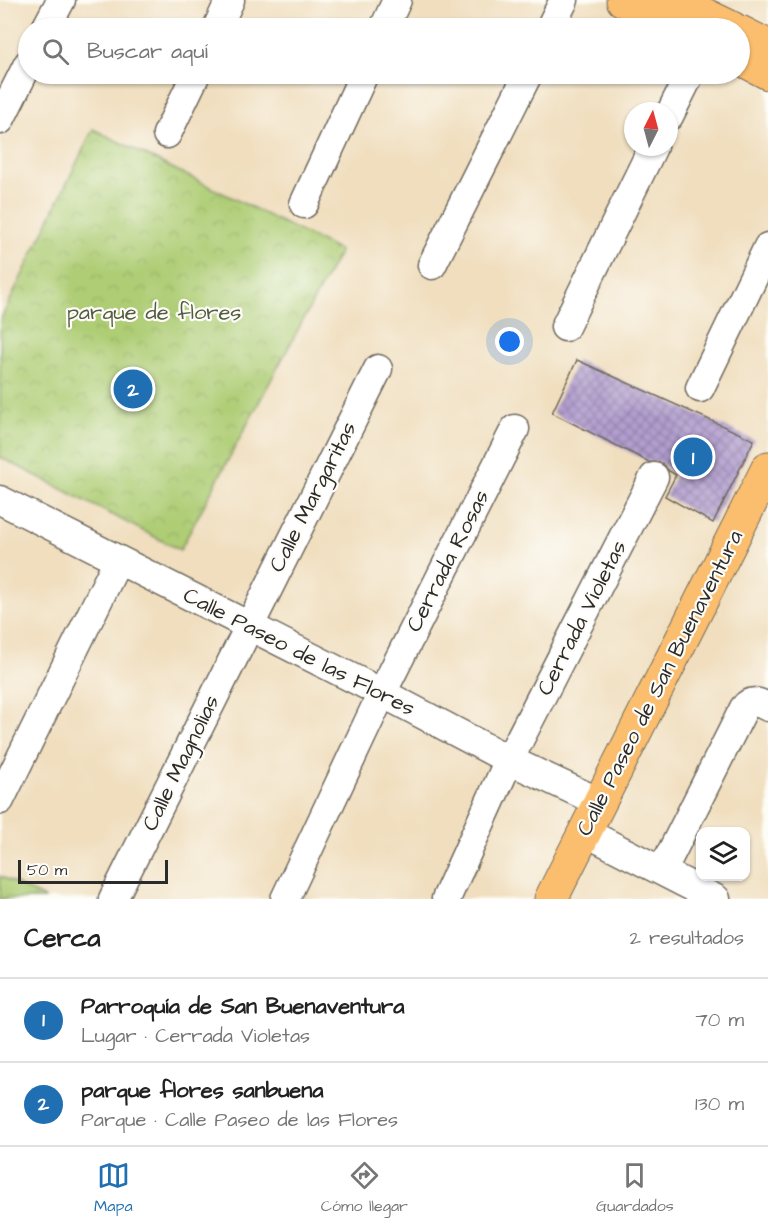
<!DOCTYPE html>
<html lang="es">
<head>
<meta charset="utf-8">
<style>
	body { margin:0; font-family:"Architects Daughter",sans-serif; background:#f6f6f6; color:#222 }
	.controls { position:absolute; right:18px; bottom:18px; display:grid; overflow:hidden; border-radius:12px; box-shadow:0 2px 4px #0004 }
	.controls button { width:54px; height:54px; display:grid; place-items:center; padding:0; border:0; border-bottom:2px solid #e0e0e0; background:#fff; color:#222; font:30px sans-serif }
	.compass { position:absolute; left:624px; top:102px; width:54px; height:54px; border-radius:50%; background:#fff; box-shadow:0 2px 4px #0004; rotate:6deg }
	.scale { position:absolute; left:18px; bottom:15px; width:150px; box-sizing:border-box; padding-left:6px; border:3px solid #2b2b2b; border-top:0; font-size:16px; line-height:21px; white-space:nowrap; color:#2b2b2b; -webkit-text-stroke:4px #fdfcf7; paint-order:stroke }
	.you { position:absolute; left:510px; top:342px; width:21px; height:21px; margin:-15px; border:4px solid #fff; border-radius:50%; background:#1a73e8; box-shadow:0 0 0 9px #1a73e833 }
	.badge { display:grid; place-items:center; width:39px; height:39px; border-radius:50%; background:#1f6fb2; color:#fff; font-size:20px; font-weight:700 }
	.pin { position:absolute; translate:-50% -50%; border:3px solid #fff; box-shadow:0 2px 6px #0006 }
	.list { margin:0; padding:0; list-style:none }
	h2 { display:flex; justify-content:space-between; align-items:center; height:78px; margin:0; padding:0 24px; font-size:26px }
	h2 small { font-size:20px; font-weight:400; color:#767676 }
	.list li { display:grid; grid-template-columns:39px 1fr auto; gap:18px; align-items:center; box-sizing:border-box; height:84px; padding:0 24px; border-top:2px solid #e0e0e0 }
	.list b { display:block; font-size:22px; white-space:nowrap }
	.list p { margin:0; font-size:20px; white-space:nowrap; color:#767676 }
	.list em { font-size:20px; font-style:normal; color:#767676 }
	.icon { flex:none; width:33px; height:33px; fill:none; stroke:currentColor; stroke-width:2; stroke-linecap:round; stroke-linejoin:round }
	.map { position:relative; flex:none; width:768px; height:899px; overflow:hidden }
	.search { position:absolute; background:#fff; box-shadow:0 2px 4px #0004; left:18px; right:18px; top:18px; height:66px; display:flex; align-items:center; gap:15px; box-sizing:border-box; padding:0 21px; border-radius:33px; color:#767676; font-size:22px }
	.sheet { height:246px; background:#fff }
	nav { display:flex; justify-content:space-around; align-items:center; box-sizing:border-box; height:84px; border-top:2px solid #e0e0e0; background:#fff; font-size:16px; color:#767676 }
	nav a { display:grid; justify-items:center; gap:3px }
	nav .on { color:#1f6fb2 }
	.map>svg:first-child { display:block }
</style>
</head>
<body>
<div class="map">
<svg width="768" height="899" viewBox="0 0 768 899">
	<defs>
		<pattern id="park-crowns" width="20" height="18" patternUnits="userSpaceOnUse" patternTransform="scale(1.5)"><rect width="20" height="18" fill="#aecd74"/><path d="M2 6a3 3 0 1 1 6 0M12 15a3 3 0 1 1 6 0" fill="none" stroke="#96b065"/></pattern>
		<pattern id="building-cross-hatch" width="8" height="8" patternUnits="userSpaceOnUse" patternTransform="scale(1.5)"><rect width="8" height="8" fill="#b29ecf"/><path d="M0 0l8 8M0 8l8-8" fill="none" stroke="#9181a8"/></pattern>
	</defs>
	<rect width="100%" height="100%" fill="#fdfcf7"/>
	<filter id="ink" filterUnits="userSpaceOnUse"><feTurbulence type="fractalNoise" baseFrequency=".0167" numOctaves="2"/><feDisplacementMap in="SourceGraphic" scale="12" xChannelSelector="R" yChannelSelector="G"/><feConvolveMatrix kernelMatrix="1 2 1 2 8 2 1 2 1" color-interpolation-filters="sRGB"/></filter>
	<filter id="wash" filterUnits="userSpaceOnUse"><feTurbulence type="fractalNoise" baseFrequency=".008" numOctaves="4" result="noise"/><feDisplacementMap in="SourceGraphic" scale="24" xChannelSelector="R" yChannelSelector="G"/><feGaussianBlur stdDeviation="1.35" result="paint"/><feColorMatrix in="noise" values="0 0 0 0 0 0 0 0 0 0 0 0 0 0 0 0 0 1.4 0 .05"/><feComposite in="paint" operator="in"/></filter>
	<g filter="url(#wash)">
		<rect width="100%" height="100%" fill="#f0debe"/>
		<path fill="url(#park-crowns)" stroke="#6c7c50" stroke-width="1.5" d="M93,129L340,251L180,550L0,457V321Z
			M0,876L46,899H0Z"/>
		<g id="blocks">
			<path fill="url(#building-cross-hatch)" d="M577,360L754,440L713,523L665,496L676,475L669,471L662,463L649,462L552,413Z"/>
		</g>
	</g>
	<g filter="url(#ink)">
		<use href="#blocks" fill-opacity="0" stroke="#706a5e" stroke-width="1.5"/>
		<g fill="none" stroke-linecap="round" stroke-linejoin="round">
			<g stroke="#706a5e" stroke-width="31">
				<path id="minor" d="M46,28L61,0
					M217,28L230,0
					M384,28L397,0
					M550,28L564,0
					M669,116L690,74
					M0,120L28,64
					M167,134L196,74
					M304,204L364,74
					M432,265L528,74
					M565,327L653,147
					M700,388L768,247
					M0,500L382,693L509,760L599,802
					M0,800L118,560
					M585,832L716,899
					M662,871L744,708C751,699 758,702 768,707
					M113,899L378,369
					M285,899L382,693L515,429
					M446,899L509,760L654,477"/>
			</g>
			<g stroke="#706a5e" stroke-width="35">
				<path id="major" d="M623,0L681,28
					M674,0L732,28
					M740,32L768,46
					M740,58L768,73
					M551,899L768,468"/>
			</g>
			<use href="#minor" stroke="#fff" stroke-width="28"/>
			<use href="#major" stroke="#fbbe6e" stroke-width="33"/>
		</g>
	</g>
	<g text-anchor="middle" dominant-baseline="central" stroke-width="4.5" stroke-linejoin="round" paint-order="stroke">
		<g font-size="22" fill="#525c41" stroke="#fdfcf7">
			<text x="154" y="312">parque de flores</text>
		</g>
		<g font-size="22" fill="#2b2b2b" stroke="#fdfcf7">
			<text transform="translate(313 497) rotate(-63)">Calle Margaritas</text>
			<text transform="translate(448 561) rotate(-63)">Cerrada Rosas</text>
			<text transform="translate(582 618) rotate(-63)">Cerrada Violetas</text>
			<text transform="translate(299 652) rotate(27)">Calle Paseo de las Flores</text>
			<text transform="translate(660 683) rotate(-63)">Calle Paseo de San Buenaventura</text>
			<text transform="translate(181 763) rotate(-64)">Calle Magnolias</text>
		</g>
	</g>
</svg>
<div class="controls">
<button><svg class="icon" aria-label="layers" viewBox="0 0 24 24"><path d="M12 4l9 5-9 5-9-5zM3 14l9 5 9-5"/></svg></button>
</div>
<svg class="compass" viewBox="-18 -18 36 36"><path d="M0-13l5 13h-10z" fill="#e53935"/><path d="M0 13l5-13h-10z" fill="#767676"/></svg>
<div class="scale">50 m</div>
<div class="you"></div>
<div class="pin badge" style="left:693px;top:457px">1</div>
<div class="pin badge" style="left:133px;top:389px">2</div>
<div class="search"><svg class="icon" aria-label="search" viewBox="0 0 24 24"><circle cx="10" cy="10" r="6"/><path d="M15 15l6 6"/></svg>Buscar aquí</div>
</div>
<section class="sheet">
<h2>Cerca<small>2 resultados</small></h2>
<ul class="list">
<li><span class="badge">1</span><div><b>Parroquía de San Buenaventura</b><p>Lugar · Cerrada Violetas</p></div><em>70 m</em></li>
<li><span class="badge">2</span><div><b>parque flores sanbuena</b><p>Parque · Calle Paseo de las Flores</p></div><em>130 m</em></li>
</ul>
</section>
<nav>
<a class="on"><svg class="icon" aria-label="map" viewBox="0 0 24 24"><path d="M3 6l6-2 6 2 6-2v14l-6 2-6-2-6 2zM9 4v14M15 6v14"/></svg>Mapa</a>
<a><svg class="icon" aria-label="directions" viewBox="0 0 24 24"><path d="M12 3l9 9-9 9-9-9zM9 14v-3h6M13 9l2 2-2 2"/></svg>Cómo llegar</a>
<a><svg class="icon" aria-label="saved" viewBox="0 0 24 24"><path d="M7 4h10v16l-5-4-5 4z"/></svg>Guardados</a>
</nav>
</body>
</html>
